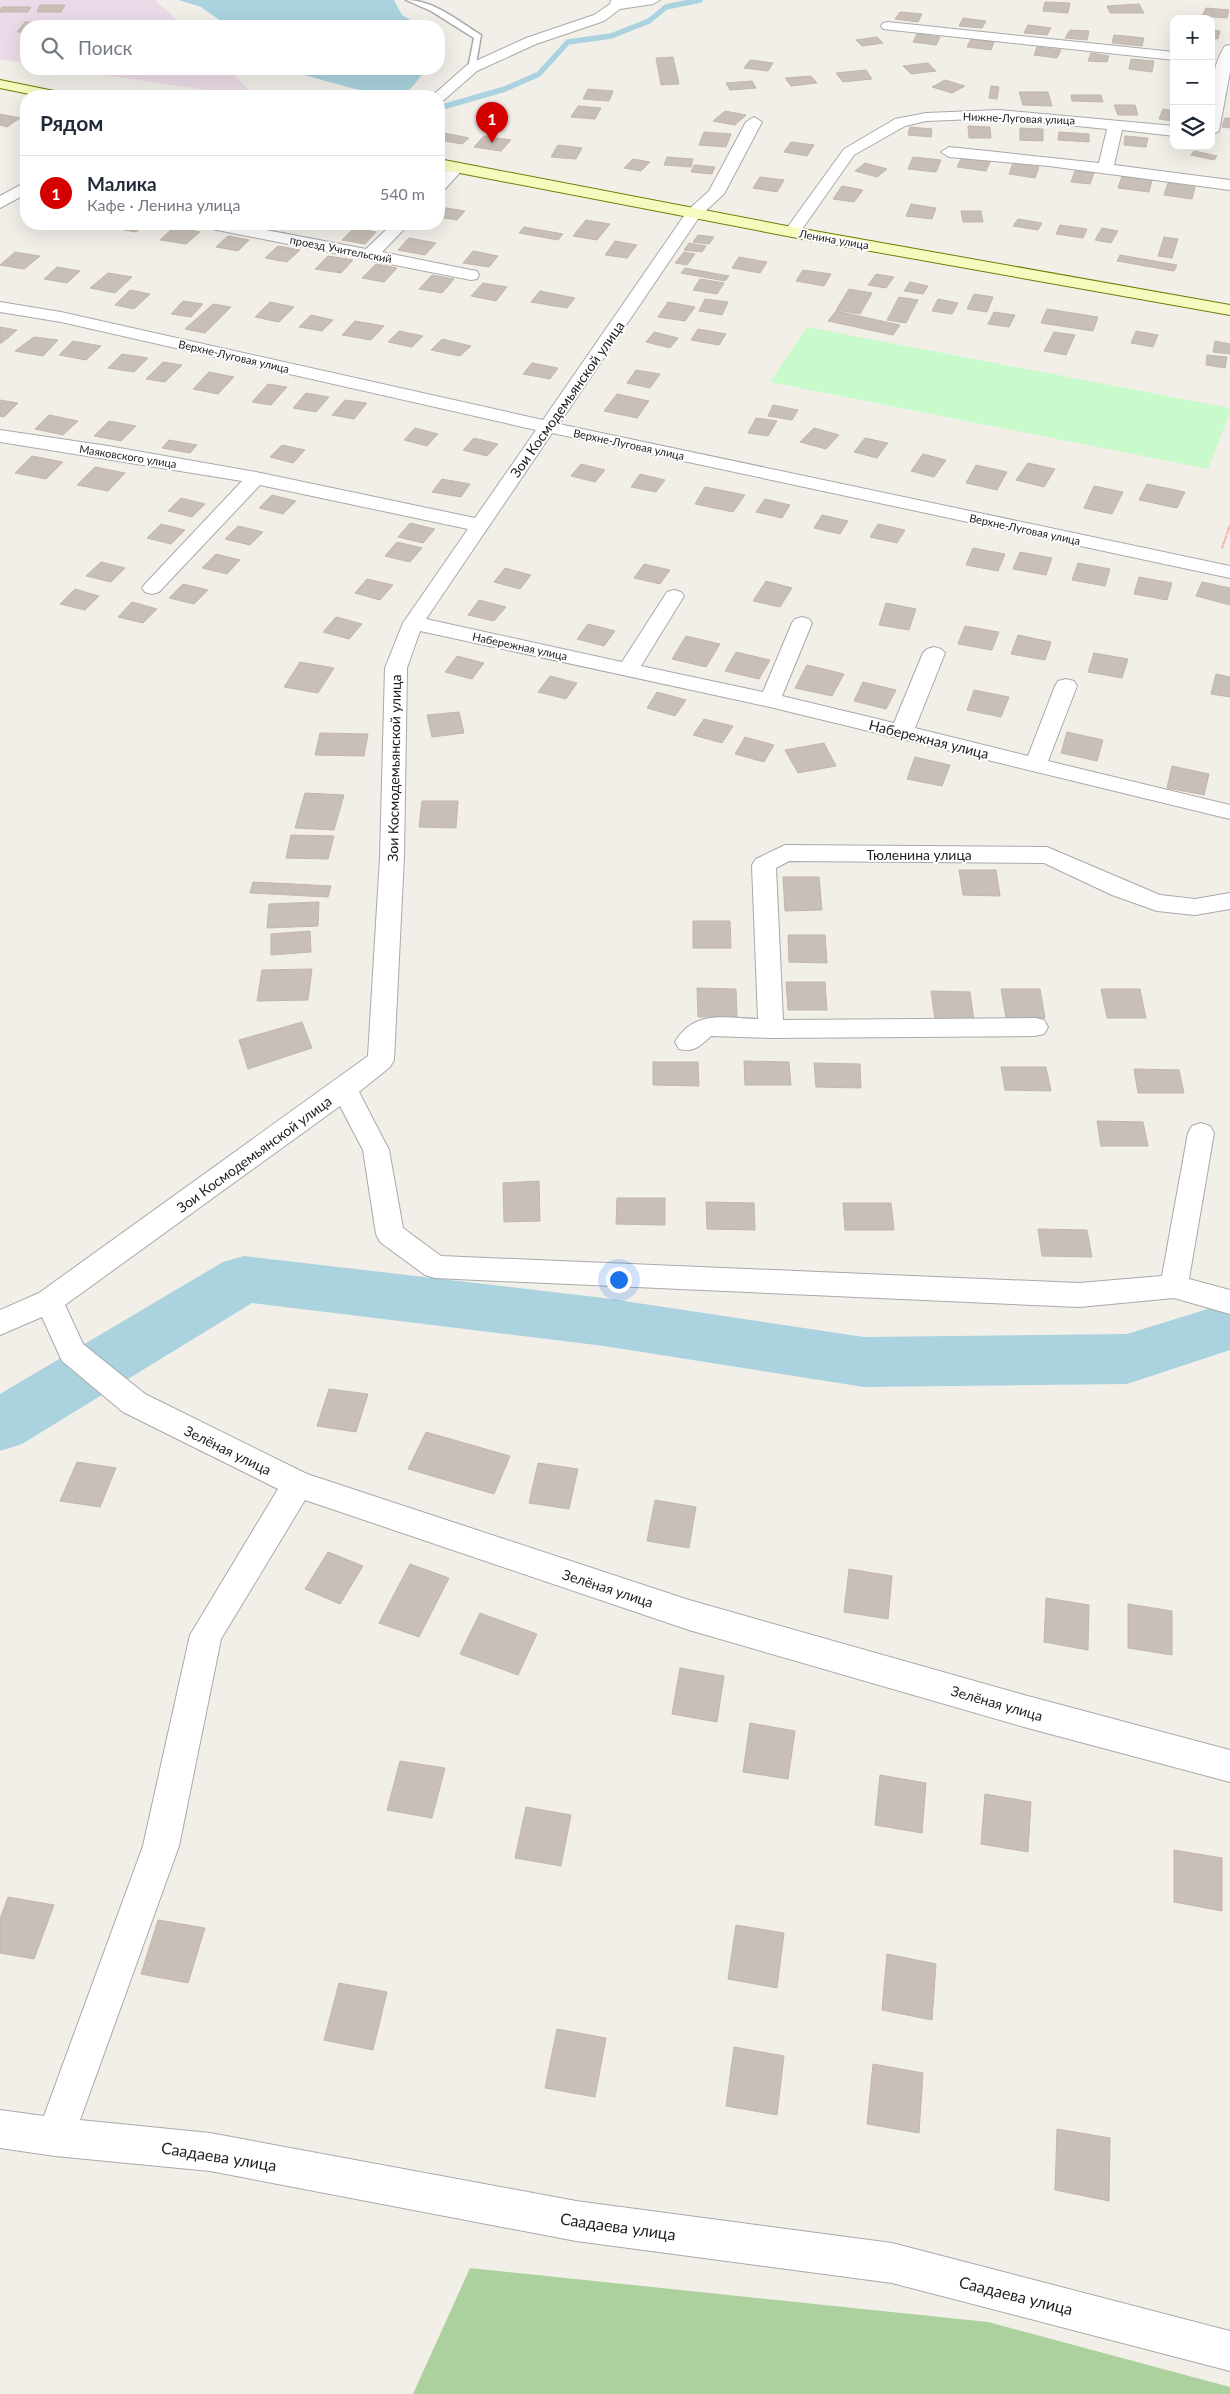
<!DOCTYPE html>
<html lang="ru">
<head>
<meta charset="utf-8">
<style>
	body { margin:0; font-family:Lato,sans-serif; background:#f6f6f7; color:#1f2937 }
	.controls { position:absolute; right:15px; top:15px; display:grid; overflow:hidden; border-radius:10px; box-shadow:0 5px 20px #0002 }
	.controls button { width:45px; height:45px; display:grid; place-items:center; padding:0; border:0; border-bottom:1px solid #e0e1e3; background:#fff; color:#1f2937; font:25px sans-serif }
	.you { position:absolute; left:618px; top:1279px; width:18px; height:18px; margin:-12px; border:4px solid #fff; border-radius:50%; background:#1a73e8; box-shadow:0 0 0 8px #1a73e833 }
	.badge { display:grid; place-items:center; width:32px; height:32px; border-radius:50%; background:#d40000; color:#fff; font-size:16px; font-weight:700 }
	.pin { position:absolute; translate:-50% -41px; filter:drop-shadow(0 1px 2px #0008) }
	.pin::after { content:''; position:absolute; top:26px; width:18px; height:15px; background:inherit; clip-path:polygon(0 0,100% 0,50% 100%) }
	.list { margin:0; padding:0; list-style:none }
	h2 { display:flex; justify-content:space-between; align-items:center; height:65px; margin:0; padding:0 20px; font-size:21px }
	h2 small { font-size:16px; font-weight:400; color:#747a83 }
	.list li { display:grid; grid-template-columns:32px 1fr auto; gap:15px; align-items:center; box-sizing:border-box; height:75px; padding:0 20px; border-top:1px solid #e0e1e3 }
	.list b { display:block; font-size:19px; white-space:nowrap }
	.list p { margin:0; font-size:16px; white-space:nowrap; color:#747a83 }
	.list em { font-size:16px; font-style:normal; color:#747a83 }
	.icon { flex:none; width:28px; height:28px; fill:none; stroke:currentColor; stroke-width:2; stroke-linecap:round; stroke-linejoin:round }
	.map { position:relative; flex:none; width:1230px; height:2394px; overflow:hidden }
	.search { position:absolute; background:#fff; box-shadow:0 5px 20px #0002; left:20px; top:20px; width:425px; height:55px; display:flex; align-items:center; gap:12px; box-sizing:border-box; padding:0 18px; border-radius:20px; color:#747a83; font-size:19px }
	.panel { position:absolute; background:#fff; box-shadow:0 5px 20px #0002; left:20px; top:90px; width:425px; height:140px; border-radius:20px }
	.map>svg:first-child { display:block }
</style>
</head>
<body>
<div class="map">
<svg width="1230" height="2394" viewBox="0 0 1230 2394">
	<rect width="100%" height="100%" fill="#f2efe9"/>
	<path fill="#ebdbe8" d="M0,0H155L184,26H26V63L0,59Z
		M63,69H228L255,96H248Z"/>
	<path fill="#add19e" d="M470,2268L988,2322L1230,2387V2394H413Z"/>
	<path fill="#c8facc" d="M807,327L1230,408V412L1208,469L770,382Z"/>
	<path fill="#aad3df" d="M179,0H394L402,15L421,26H228L201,7Z
		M282,69H426C410,90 409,96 381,96C371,96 367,96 359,90Z"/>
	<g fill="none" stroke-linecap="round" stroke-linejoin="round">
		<path stroke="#aad3df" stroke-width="5.5" d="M439,108L505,89L539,74L568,42L611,36L649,21L666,7L700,0"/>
		<path fill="#aad3df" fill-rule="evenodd" d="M244,1256L604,1298L864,1337L1127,1334L1230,1302V1350L1127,1384L864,1387L604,1346L252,1303L22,1444L0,1451V1394L223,1262Z"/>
	</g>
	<path fill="#c7bfb8" stroke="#c4b6ab" d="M1045,2L1070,3L1068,13L1043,11Z
		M1139,4L1144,13H1110L1107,6Z
		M40,5H65L61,12H37Z
		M2,7H31L28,12H0Z
		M1206,8L1229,10L1227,18L1202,16Z
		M900,12L922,14L918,22L895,19Z
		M963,18L986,21L982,28L959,26Z
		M25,22L65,24L64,26H26V32H17Z
		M1028,25L1051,28L1047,35L1024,33Z
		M1070,30L1089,31L1087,40L1065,38Z
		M1211,30L1220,31L1218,39L1211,38Z
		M917,34L940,37L936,45L913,42Z
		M1114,35L1144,38L1142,46L1112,43Z
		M877,37L883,43L862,46L856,40Z
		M971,39L994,42L991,50L967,47Z
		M1037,47L1061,50L1057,58L1034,55Z
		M1091,53L1109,56L1107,62L1088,61Z
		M673,57L679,84L661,85L656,58Z
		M1131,59L1154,61L1152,72L1129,69Z
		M750,60L773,63L768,71L744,68Z
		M928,63L936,71L911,74L903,66Z
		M866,70L872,79L843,82L836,73Z
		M811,76L817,83L791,86L785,78Z
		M945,80L965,86L952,93L932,87Z
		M752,81L756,88L730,90L726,83Z
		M991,86L999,87L997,99L989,98Z
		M588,89L613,91L609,101L583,99Z
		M1019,92H1048L1052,106L1023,105Z
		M1071,95H1101L1103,102L1072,101Z
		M1114,105H1135L1138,115H1118Z
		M578,106L601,108L595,119L571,117Z
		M1163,109L1174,111V121L1159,119Z
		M725,111L746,115L735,125L713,121Z
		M0,114L20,118L7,127L0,125Z
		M1225,118H1230V128L1222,127Z
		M968,126L990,127L991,138H969Z
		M910,127L932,129L931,137L908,135Z
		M1020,128L1043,129V141L1020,140Z
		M439,132L469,138L462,144L439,140Z
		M704,132L731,134L726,147L699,145Z
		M1059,132L1089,134V142L1058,140Z
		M484,136L511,140L501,151L474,147Z
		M1125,136L1148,138L1146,147L1124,145Z
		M791,142L814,145L807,156L784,152Z
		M558,145L582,148L576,159L551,157Z
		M1194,151L1217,156L1214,160L1191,155Z
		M667,157L693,159L691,167L664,165Z
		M913,157L941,160L936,172L908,169Z
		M962,157L991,160L986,171L957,167Z
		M633,159L650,162L641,171L624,168Z
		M865,163L887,169L877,177L855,171Z
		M1013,163L1039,167L1035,178L1009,174Z
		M694,165L715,167L712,174L691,172Z
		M1075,171L1094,173L1090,184L1071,182Z
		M1122,176L1152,180L1149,192L1118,188Z
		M760,177L784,180L777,192L753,188Z
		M1168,183L1195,187L1192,199L1164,195Z
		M842,186L863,190L854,202L833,199Z
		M911,204L936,208L932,219L906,216Z
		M440,207L465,211L457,220L439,217Z
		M961,211H981L983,222H963Z
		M1018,219L1042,223L1038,230L1013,226Z
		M586,220L610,224L597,240L573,236Z
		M112,224H146L136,232L108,227Z
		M264,224H290L286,228Z
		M1060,225L1087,229L1083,238L1056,234Z
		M174,227L200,232L186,244L160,240Z
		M524,227L563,234L558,240L519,233Z
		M354,228L376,232L365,244L342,240Z
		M1102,228L1118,231L1111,243L1095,240Z
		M698,235L714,237L709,244L693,242Z
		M228,236L249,240L238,251L216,247Z
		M1164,237L1178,239L1172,258L1158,256Z
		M409,238L436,243L425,255L398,250Z
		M615,241L637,245L627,258L605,255Z
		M689,243L706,246L702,252L684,250Z
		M278,246L300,250L287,262L265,258Z
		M473,251L498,256L489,267L463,263Z
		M15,252L40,256L24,269L0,265Z
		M684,252L695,254L687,265L675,263Z
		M1120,255L1177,265L1174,271L1117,261Z
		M328,256L353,260L341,273L315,269Z
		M739,257L767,262L760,273L732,268Z
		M376,264L397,268L384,282L362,278Z
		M57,267L80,271L67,283L44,279Z
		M685,268L729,276L725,281L681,273Z
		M803,270L831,274L824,286L796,281Z
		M108,273L132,277L115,293L90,288Z
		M876,274L894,277L886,288L868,285Z
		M432,275L454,279L442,293L419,289Z
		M700,279L724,283L717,294L693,290Z
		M910,282L928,286L923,294L904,291Z
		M483,283L507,287L496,301L471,296Z
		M849,289L872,293L860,314L836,310Z
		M130,290L150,294L134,309L115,305Z
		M540,291L575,298L567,308L531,302Z
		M974,294L993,297L987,312L967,309Z
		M899,297L918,300L906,323L887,320Z
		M705,299L728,302L722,315L699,311Z
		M938,299L958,303L952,314L932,311Z
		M183,301L203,304L191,317L171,314Z
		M270,302L294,307L279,322L255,317Z
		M668,302L695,307L685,321L658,317Z
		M213,304L231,307L205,333L185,329Z
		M1047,309L1098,317L1093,331L1041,323Z
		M836,311L900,325L893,335L828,321Z
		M994,312L1015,315L1009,327L988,324Z
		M311,315L333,320L322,331L299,327Z
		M355,321L384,326L371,340L342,335Z
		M0,327L17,330L2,343H0Z
		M698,329L726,334L719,345L691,340Z
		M399,331L423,336L412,347L388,342Z
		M1136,331L1158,335L1153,347L1131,343Z
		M654,332L678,338L670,348L646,342Z
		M1054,332L1075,335L1066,355L1044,351Z
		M34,337L58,340L43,356L15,351Z
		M442,339L471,346L460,356L431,350Z
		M73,341L101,346L86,360L59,355Z
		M1215,341L1230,344V354L1213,352Z
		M122,354L148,358L134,372L108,368Z
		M1207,355L1227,357L1225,368L1206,365Z
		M163,362L182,365L165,382L146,379Z
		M532,363L558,368L550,379L523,374Z
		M636,370L660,374L650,388L627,383Z
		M209,372L234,377L218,394L193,389Z
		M268,384L287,387L271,405L252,402Z
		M306,393L329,397L316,412L293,408Z
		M617,394L649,401L637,418L604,411Z
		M0,400L18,403L4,417L0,416Z
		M345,400L367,403L354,419L332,415Z
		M773,405L798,410L792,420L768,416Z
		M49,415L78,421L63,435L35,429Z
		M756,418L777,421L768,436L748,433Z
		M109,421L136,426L121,441L94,436Z
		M415,428L438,434L427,446L404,440Z
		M814,428L839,435L826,449L800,442Z
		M474,438L498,444L487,456L463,450Z
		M865,438L888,443L877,458L854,452Z
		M169,440L197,445L190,453L162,448Z
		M282,445L305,450L293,463L270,457Z
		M923,454L946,460L934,477L911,471Z
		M32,456L63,462L46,479L15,473Z
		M1028,463L1055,469L1044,487L1016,480Z
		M581,464L605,470L595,482L571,476Z
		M976,465L1007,472L997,490L966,483Z
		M95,467L125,473L108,491L77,485Z
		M640,474L665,480L656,492L631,487Z
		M442,479L470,484L461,497L432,492Z
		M1147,484L1185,492L1177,508L1139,500Z
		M1094,486L1123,492L1112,514L1084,508Z
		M705,487L745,495L733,512L695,504Z
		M272,495L296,501L283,514L259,508Z
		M181,498L205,504L192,517L168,511Z
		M765,499L790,505L782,518L756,512Z
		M822,515L848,521L840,534L814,528Z
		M410,523L435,529L423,543L398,537Z
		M161,524L185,530L171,544L147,538Z
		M878,524L905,530L897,543L870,537Z
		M238,526L263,532L250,545L225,539Z
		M397,542L422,548L410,562L385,556Z
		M973,548L1005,554L998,571L966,565Z
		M1020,552L1052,558L1046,575L1013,569Z
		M216,554L240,560L227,574L202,568Z
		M101,562L125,568L111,582L86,576Z
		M1078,563L1110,569L1105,586L1072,580Z
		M644,564L670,570L660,584L634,578Z
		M505,568L531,575L520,589L494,582Z
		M1139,577L1172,583L1167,600L1134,594Z
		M367,579L393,585L380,600L355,593Z
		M766,581L792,588L780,607L753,601Z
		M1202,582L1230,588V605L1196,596Z
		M183,584L208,590L194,604L169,598Z
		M75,589L99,596L85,610L60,604Z
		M479,600L506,607L494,621L468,615Z
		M132,602L157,609L143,623L118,617Z
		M886,603L916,609L909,630L879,625Z
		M336,617L362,624L349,639L323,632Z
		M588,624L615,631L604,646L577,639Z
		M965,626L999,632L992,650L958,644Z
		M1018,635L1051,642L1045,660L1011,654Z
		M686,636L720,644L706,667L672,659Z
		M736,652L770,660L759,679L725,671Z
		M1094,653L1128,659L1122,678L1088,672Z
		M457,656L484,663L472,679L445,672Z
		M300,662L334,668L318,693L284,687Z
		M807,665L844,674L832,696L795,688Z
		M1216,674L1230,677V697L1211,694Z
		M550,676L577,683L566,699L538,692Z
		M863,682L896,690L886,709L854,701Z
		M974,690L1009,697L1001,717L967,710Z
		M657,692L686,700L675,716L647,708Z
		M459,712L464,733L432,737L427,715Z
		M704,719L733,726L722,743L693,735Z
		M1067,732L1103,740L1097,761L1061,753Z
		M320,733L368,734L364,756L315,755Z
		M745,737L774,745L764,762L735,754Z
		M824,743L836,766L798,773L785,750Z
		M915,757L950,765L942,786L907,779Z
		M1172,766L1209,774L1204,795L1167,788Z
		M305,793L344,795L334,830L295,828Z
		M422,801H458L456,828L419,827Z
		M291,835L334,836L328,859L286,858Z
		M959,870H996L1000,896L963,895Z
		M783,877H819L822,910L785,911Z
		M253,882L331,886L328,897L250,893Z
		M319,902L318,926L267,928L269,904Z
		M693,921H730L731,948H693Z
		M310,931L311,952L271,955V934Z
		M788,935H825L827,963L789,962Z
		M312,969L308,1000L257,1001L262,970Z
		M786,982H825L827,1010H788Z
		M697,988L736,989L737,1017H698Z
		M1001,989H1040L1045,1018H1006Z
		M1101,989H1140L1146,1018H1107Z
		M931,991L970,992L974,1021L935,1020Z
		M302,1022L312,1048L248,1069L239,1040Z
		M744,1061L789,1062L791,1085H745Z
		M653,1062H698L699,1086L653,1085Z
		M814,1063L860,1064L861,1088L816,1087Z
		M1001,1067H1046L1051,1091L1005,1090Z
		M1134,1069L1179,1070L1184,1093H1138Z
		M1097,1121L1143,1122L1148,1146H1101Z
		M539,1181L540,1221L504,1222L503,1183Z
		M617,1198H665V1225L616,1224Z
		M706,1202L754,1203L755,1230L707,1229Z
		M843,1203H891L894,1230H845Z
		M1038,1229L1087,1230L1092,1257L1042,1256Z
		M329,1389L368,1394L356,1432L317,1426Z
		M426,1432L510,1456L494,1494L408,1469Z
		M77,1462L116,1468L100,1507L60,1501Z
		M538,1463L578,1469L569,1509L529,1503Z
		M655,1500L696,1507L689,1548L647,1541Z
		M328,1552L363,1566L340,1604L305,1589Z
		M410,1564L449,1578L419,1637L379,1623Z
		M849,1569L892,1576L888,1619L844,1612Z
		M1046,1598L1089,1605L1088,1650L1044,1642Z
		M1128,1604L1172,1611V1655L1128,1648Z
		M480,1613L537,1634L518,1675L460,1654Z
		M680,1668L724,1676L717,1722L672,1714Z
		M750,1723L795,1731L788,1779L743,1772Z
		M400,1761L445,1768L432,1818L387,1810Z
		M880,1775L926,1783L922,1833L875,1825Z
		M985,1794L1031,1802L1028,1852L981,1844Z
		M526,1807L571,1815L561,1866L515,1858Z
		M1174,1850L1222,1858V1911L1174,1902Z
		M8,1897L54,1905L34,1959L0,1953V1919Z
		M158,1920L205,1928L188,1983L141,1974Z
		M736,1925L784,1933L777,1988L728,1979Z
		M887,1954L936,1964L932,2020L882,2010Z
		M339,1983L387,1992L373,2050L324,2040Z
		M557,2029L606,2038L595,2097L545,2088Z
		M734,2047L784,2056L777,2115L726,2106Z
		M873,2064L923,2073L919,2133L867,2124Z
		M1057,2129L1110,2138L1109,2201L1055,2190Z"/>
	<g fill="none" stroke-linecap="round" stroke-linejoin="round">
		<g stroke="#a9a9a9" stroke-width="3">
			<path id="lane" d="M406,0C434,0 458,21 481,35L475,70L468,68L474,38L431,11Z"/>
		</g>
		<g stroke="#a9a9a9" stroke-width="2">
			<path id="street" d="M611,0H660L653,4L620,9L604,21L536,44L477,71L444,100L439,101V96H432L467,65L526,38L594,15L610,4Z
				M888,22L1174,52V60L883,29L881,26L883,23Z
				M1230,45V72L1219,131L1211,135C1211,107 1208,71 1225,46Z
				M999,110L1174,126V136L1122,130L1114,165L1230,180V190L1049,166L949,157L941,152L949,147L1099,163L1107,129L999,118L926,121L905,126L854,155L798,235H786L784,232L844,149L895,119L926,113Z
				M754,117L762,122L724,194L700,216L559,424L1230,566V578L552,433L426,619L622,662L667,592L674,590L681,592L684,596L641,666L763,692L792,623L795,619L802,617L809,619L812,623L782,696L894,723L923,653L927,649L934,647L941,649L945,653L915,728L1028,756L1055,686L1058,681L1066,679L1074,681L1077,686L1048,761L1230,805V819L770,707L420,631L407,668L404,857L394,1060L390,1067L359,1092L389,1150L403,1228L441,1256L1079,1283L1162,1276L1188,1133L1192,1126L1201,1123L1210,1126L1214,1133L1189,1279L1230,1290V1314L1174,1298L1079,1307L435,1278L425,1275L380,1242L376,1234L363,1150L340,1106L65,1305L83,1344L145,1394L307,1474L689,1600L1024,1695L1230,1750V1782L1024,1727L689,1630L305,1500L221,1639L179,1846L80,2120L210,2133L576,2201L892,2243L1230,2331V2371L892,2283L576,2241L210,2171L55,2156L0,2148V2110L44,2116L143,1846L190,1635L278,1489L123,1412L62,1361L42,1317L0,1335V1310L39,1293L368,1056L380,857L385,668L403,623L468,529L260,485L159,592L152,594L145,592L142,588L145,584L242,481L0,442V430L108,446L256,472L475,518L536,430L61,322L0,312V302L61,312L543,420L688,210L709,191L746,122Z
				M456,163L464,168L445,189L439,191V177L451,165Z
				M26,182V194L0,208V196Z
				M204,224H235L366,249L392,224H409L382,252L471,270L477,271L479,275L477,279L471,280L212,229L206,227Z
				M785,845L1047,847L1160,895L1195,899L1230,893V909L1195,915L1157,911L1112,895L1044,863L789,861L776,868L783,1020L1035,1018L1044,1020L1048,1027L1044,1034L1035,1036L771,1038L711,1036C700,1046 694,1053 679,1049L675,1042C694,1009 726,1018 758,1019L752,865L756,859Z"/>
		</g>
		<g stroke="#707d05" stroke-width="2">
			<path id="secondary" d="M0,80L59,92L66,96H39L0,88Z
				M439,159L792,227L1230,305V315L792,237L439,169Z"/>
		</g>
		<path stroke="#fa8072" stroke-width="2" stroke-dasharray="1 1" stroke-linecap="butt" d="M1222,548L1230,525"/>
		<use href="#lane" fill="#fff" fill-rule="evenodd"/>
		<use href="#street" fill="#fff" fill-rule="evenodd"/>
		<use href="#secondary" fill="#f7fabf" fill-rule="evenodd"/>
	</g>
	<g text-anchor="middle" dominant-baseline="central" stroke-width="4" stroke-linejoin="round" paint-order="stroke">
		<g font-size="11" fill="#222" stroke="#fff">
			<text transform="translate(1019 118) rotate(2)">Нижне-Луговая улица</text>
			<text transform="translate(834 239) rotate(10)">Ленина улица</text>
			<text transform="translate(341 249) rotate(11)">проезд Учительский</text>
			<text transform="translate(234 356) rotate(13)">Верхне-Луговая улица</text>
			<text transform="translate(629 444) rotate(12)">Верхне-Луговая улица</text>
			<text transform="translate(128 456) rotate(9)">Маяковского улица</text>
			<text transform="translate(1025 529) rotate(12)">Верхне-Луговая улица</text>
			<text transform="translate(520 646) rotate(12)">Набережная улица</text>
		</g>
		<g font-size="14" fill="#222" stroke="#fff">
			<text transform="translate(567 399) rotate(-55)">Зои Космодемьянской улица</text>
			<text transform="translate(929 739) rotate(14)">Набережная улица</text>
			<text transform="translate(394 768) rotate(-89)">Зои Космодемьянской улица</text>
			<text x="919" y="854">Тюленина улица</text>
			<text transform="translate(254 1154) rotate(-36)">Зои Космодемьянской улица</text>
			<text transform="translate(228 1450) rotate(26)">Зелёная улица</text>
			<text transform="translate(608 1588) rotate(18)">Зелёная улица</text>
			<text transform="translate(997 1703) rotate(16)">Зелёная улица</text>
		</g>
		<g font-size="16" fill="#222" stroke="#fff">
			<text transform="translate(219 2156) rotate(9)">Саадаева улица</text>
			<text transform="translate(618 2226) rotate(8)">Саадаева улица</text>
			<text transform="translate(1016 2295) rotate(14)">Саадаева улица</text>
		</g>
	</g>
</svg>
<div class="controls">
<button>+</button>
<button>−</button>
<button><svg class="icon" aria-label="layers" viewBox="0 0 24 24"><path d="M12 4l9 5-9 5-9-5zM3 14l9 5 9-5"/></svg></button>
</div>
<div class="you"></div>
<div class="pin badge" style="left:492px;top:143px">1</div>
<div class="search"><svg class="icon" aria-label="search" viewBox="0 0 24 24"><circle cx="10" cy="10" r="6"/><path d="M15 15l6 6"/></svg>Поиск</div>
<section class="panel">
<h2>Рядом<small></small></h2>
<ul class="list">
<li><span class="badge">1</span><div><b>Малика</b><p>Кафе · Ленина улица</p></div><em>540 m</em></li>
</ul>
</section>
</div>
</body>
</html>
